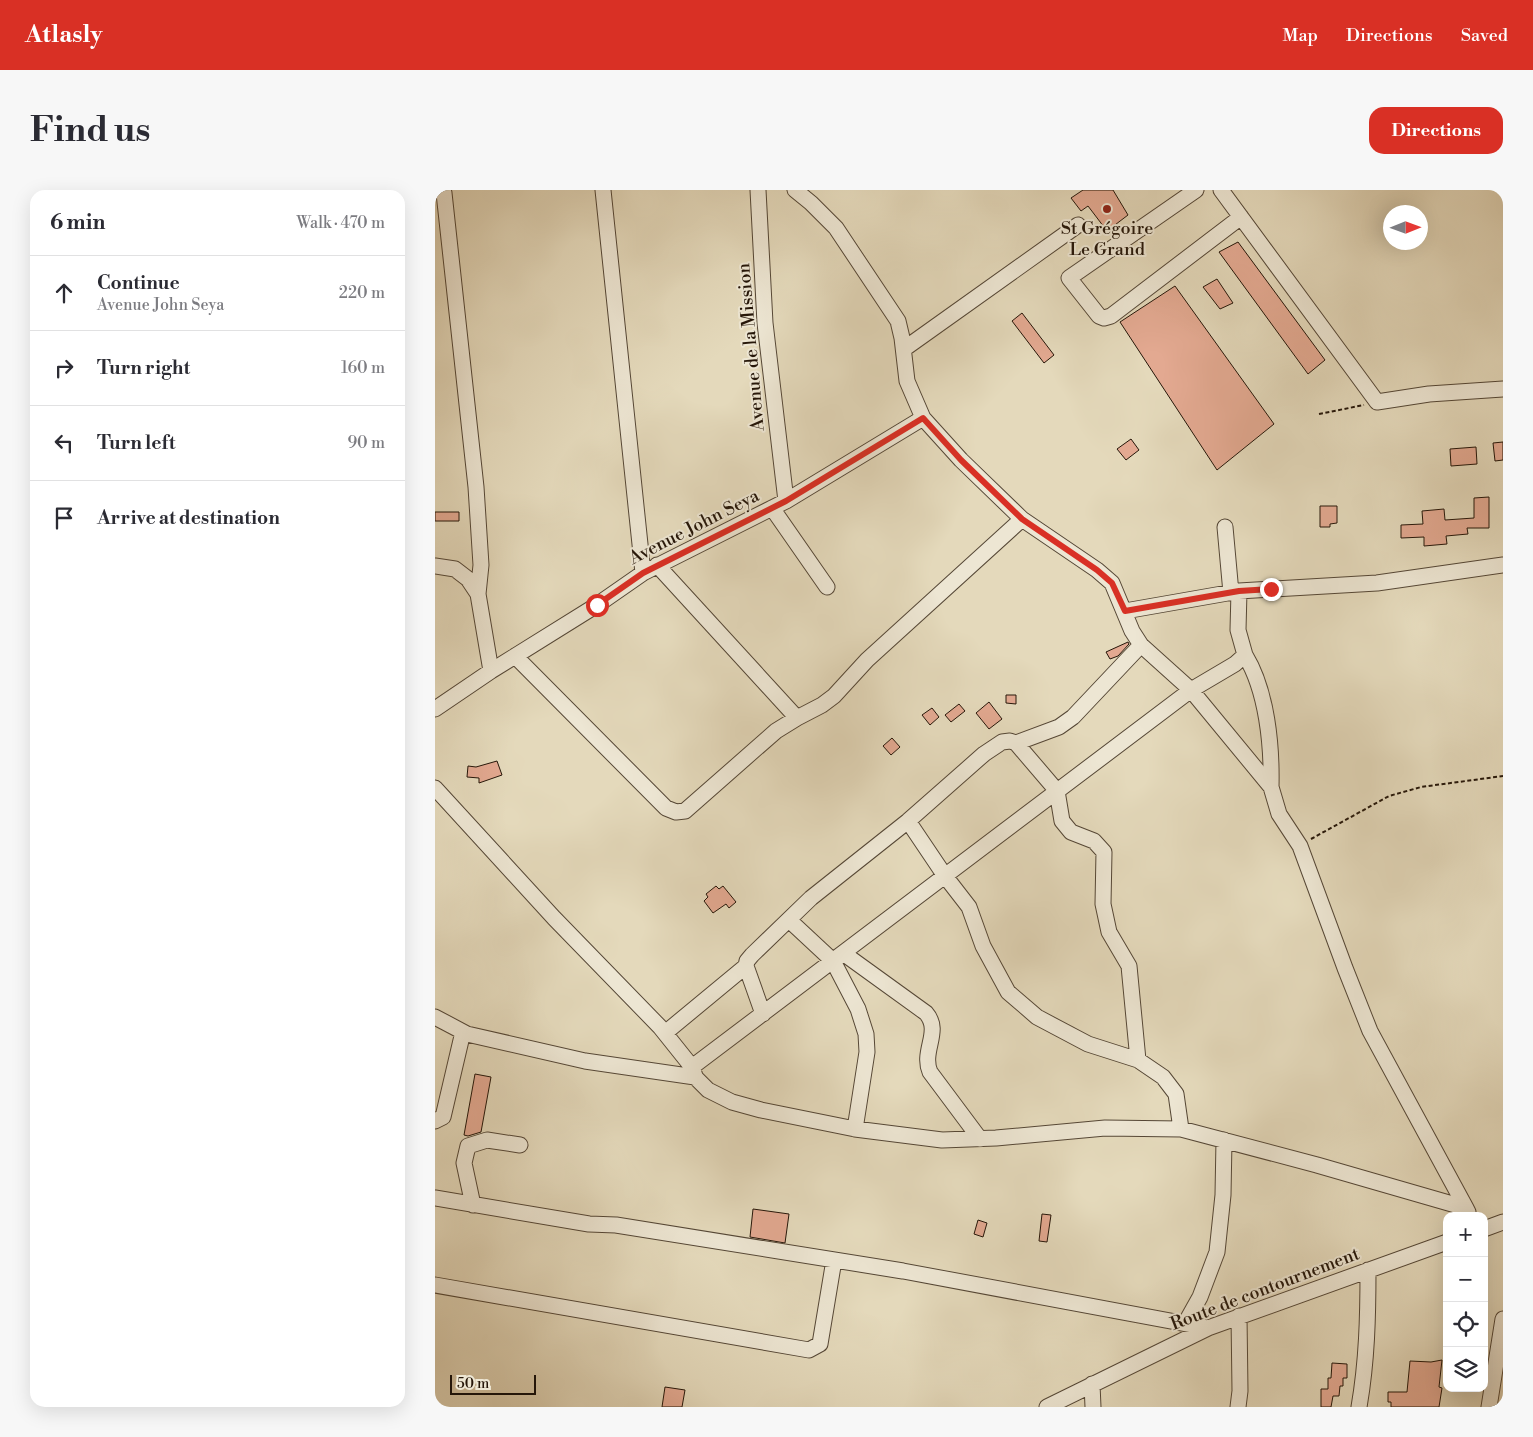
<!DOCTYPE html>
<html lang="en">
<head>
<meta charset="utf-8">
<style>
	body { margin:0; font-family:"Libre Bodoni",serif; background:#f7f7f7; color:#2b2b33 }
	.controls { position:absolute; right:15px; bottom:15px; display:grid; overflow:hidden; border-radius:10px; box-shadow:0 5px 20px #0002 }
	.controls button { width:45px; height:45px; display:grid; place-items:center; padding:0; border:0; border-bottom:1px solid #e1e1e2; background:#fff; color:#2b2b33; font:25px sans-serif }
	.compass { position:absolute; left:948px; top:15px; width:45px; height:45px; border-radius:50%; background:#fff; box-shadow:0 5px 20px #0002; rotate:89deg }
	.scale { position:absolute; left:15px; bottom:12px; width:86px; box-sizing:border-box; padding-left:5px; border:2px solid #251609; border-top:0; font-size:14px; line-height:18px; white-space:nowrap; color:#251609; -webkit-text-stroke:4px #ede6d3; paint-order:stroke }
	.stop { position:absolute; width:15px; height:15px; margin:-11px; border:4px solid #d93025; border-radius:50%; background:#fff }
	.stop.end { background:#d93025; border-color:#fff; box-shadow:0 1px 5px #0008 }
	.list { margin:0; padding:0; list-style:none }
	h2 { display:flex; justify-content:space-between; align-items:center; height:65px; margin:0; padding:0 20px; font-size:21px }
	h2 small { font-size:16px; font-weight:400; color:#7c7c81 }
	.list li { display:grid; grid-template-columns:32px 1fr auto; gap:15px; align-items:center; box-sizing:border-box; height:75px; padding:0 20px; border-top:1px solid #e1e1e2 }
	.list b { display:block; font-size:19px; white-space:nowrap }
	.list p { margin:0; font-size:16px; white-space:nowrap; color:#7c7c81 }
	.list em { font-size:16px; font-style:normal; color:#7c7c81 }
	.icon { flex:none; width:28px; height:28px; fill:none; stroke:currentColor; stroke-width:2; stroke-linecap:round; stroke-linejoin:round }
	.map { position:relative; flex:none; width:1068px; height:1217px; overflow:hidden; border-radius:15px }
	header { display:flex; align-items:center; gap:30px; box-sizing:border-box; height:70px; padding:0 25px; background:#d93025; color:#fff }
	header strong { font-size:24px }
	nav { display:flex; gap:28px; margin-inline-start:auto; font-size:18px }
	.intro { display:flex; align-items:center; justify-content:space-between; box-sizing:border-box; height:120px; padding:0 30px }
	h1 { margin:0; font-size:35px }
	.button { padding:12px 22px; border-radius:15px; background:#d93025; color:#fff; font-size:18px; font-weight:700 }
	main { display:flex; gap:30px; padding:0 30px }
	aside { flex:1; background:#fff; border-radius:15px; box-shadow:0 5px 20px #0002 }
	.map>svg:first-child { display:block }
</style>
</head>
<body>
<header>
<strong>Atlasly</strong>
<nav><a>Map</a><a>Directions</a><a>Saved</a></nav>
</header>
<div class="intro"><h1>Find us</h1><a class="button">Directions</a></div>
<main>
<aside>
<h2>6 min<small>Walk · 470 m</small></h2>
<ul class="list">
<li><svg class="icon" aria-label="ahead" viewBox="0 0 24 24"><path d="M12 20V5M6 11l6-6 6 6"/></svg><div><b>Continue</b><p>Avenue John Seya</p></div><em>220 m</em></li>
<li><svg class="icon" aria-label="right" viewBox="0 0 24 24"><path d="M7 20v-9h11M14 6l5 5-5 5"/></svg><div><b>Turn right</b></div><em>160 m</em></li>
<li><svg class="icon" aria-label="left" viewBox="0 0 24 24"><path d="M17 20v-9H6M10 6l-5 5 5 5"/></svg><div><b>Turn left</b></div><em>90 m</em></li>
<li><svg class="icon" aria-label="arrive" viewBox="0 0 24 24"><path d="M6 21V4h12l-3 4 3 4H6"/></svg><div><b>Arrive at destination</b></div></li>
</ul>
</aside>
<div class="map">
<svg width="1068" height="1217" viewBox="0 0 1068 1217">
	<rect width="100%" height="100%" fill="#e4d9bb"/>
	<filter id="stains"><feTurbulence type="fractalNoise" baseFrequency=".004" numOctaves="4"/><feColorMatrix values="0 0 0 0 .2 0 0 0 0 .09 0 0 0 0 .02 0 0 0 .5 -.17"/></filter>
	<radialGradient id="worn" r=".72"><stop offset=".6" stop-color="#630" stop-opacity="0"/><stop offset="1" stop-color="#630" stop-opacity=".3"/></radialGradient>
	<path fill="#e3a991" stroke="#251609" d="M648,0H678L693,25L672,41L653,16L646,21L636,8Z
		M803,52L890,170L873,184L784,62Z
		M782,89L798,113L785,119L768,97Z
		M740,96L839,234L782,280L685,132Z
		M587,123L619,165L609,173L577,131Z
		M696,249L704,260L691,270L682,259Z
		M1068,252V270L1060,271L1058,253Z
		M1041,257L1042,274L1016,276L1015,259Z
		M1054,307V338H1032L1033,344L1011,346L1012,354L989,356V347L966,348V335L988,334L987,321L1009,319L1010,330L1039,328V308Z
		M885,316H902V333L895,334V337H885Z
		M0,322H24V331H0Z
		M693,452L694,454L683,466L675,469L671,462Z
		M571,505H581V514L571,513Z
		M554,512L567,529L554,539L541,523Z
		M524,514L530,521L516,532L510,525Z
		M497,518L504,527L495,535L487,525Z
		M457,548L465,557L456,565L448,556Z
		M62,571L67,585L44,593V588L32,587L33,576L41,577Z
		M281,696L284,699L288,696L301,712L294,718L291,714L278,723L269,711L273,707L271,704Z
		M40,884L56,887L46,942L33,946L29,945Z
		M318,1019L354,1024L350,1053L315,1047Z
		M607,1024L616,1025L612,1052L604,1051Z
		M543,1030L552,1033L548,1047L539,1044Z
		M1007,1170L1004,1197L1007,1198L1004,1217H956V1212H953V1202H972L975,1171L996,1172Z
		M897,1173L912,1174V1188H908V1196H905L904,1206H898L896,1217H886V1199H893V1188H896Z
		M230,1197L250,1200L247,1217H227Z"/>
	<g fill="none" stroke-linecap="round" stroke-linejoin="round">
		<g stroke="#554736" stroke-width="17">
			<path id="minor" d="M168,0L208,383
				M323,0L330,133L351,311
				M360,0L376,13L401,38L463,131L467,148L472,191L488,228L526,270L587,329L662,380L677,393L697,441L706,455L756,500L836,597L844,624L865,656L910,778L935,841L1031,1018
				M761,0L634,88L664,126L669,128L676,126L806,27
				M786,0L942,212L994,204L1068,199
				M9,3L41,297L46,375L43,404
				M469,159L643,35
				M337,318L392,397
				M790,337L796,403
				M222,375L362,528
				M0,376L20,379L33,389L43,404L56,481
				M690,421L804,401L942,393L1068,375
				M810,465C832,501 837,555 836,597
				M80,466L231,618L241,622L250,621L341,541L362,528L387,515L399,506L432,470L587,329
				M0,519L56,481L162,415L208,383L351,311L488,228
				M581,553L624,537L638,527L706,455
				M0,598L119,728L225,837L257,877L260,886
				M473,631L510,686L534,717L548,756L573,802L602,827L653,854L703,870L728,887L741,904L746,939
				M354,730L398,771L423,819L431,844L432,862L420,939
				M408,763L491,823C507,841 486,861 495,882L545,949
				M328,824L311,776L312,771L317,765L376,708L473,631L549,564L567,552L575,551L581,553L622,601L627,631L636,642L659,651L669,662L668,714L674,742L694,776L703,870
				M0,827L32,844
				M230,843L311,776
				M257,877L756,500L800,474L810,465L803,440L804,401
				M0,931L8,927L27,846L32,844L150,871L260,887L273,900L297,912L326,920L420,939L507,950L561,948L670,938L746,939L882,975L1031,1018L1033,1022
				M0,1008L154,1034L181,1035L468,1081L773,1138
				M38,1015L29,973L33,956L52,950L85,955
				M1049,1039L1068,1032
				M0,1095L374,1160L385,1154L399,1070
				M751,1132L765,1107L782,1062L788,1005L789,950
				M657,1194L658,1217
				M612,1217L773,1138L1012,1052
				M803,1217L805,1201L804,1126
				M924,1217C932,1171 933,1126 933,1080
				M1054,1217L1068,1129"/>
		</g>
		<path stroke="#251609" stroke-width="2" stroke-dasharray="4 2.5" stroke-linecap="butt" d="M884,224L929,215
			M876,649L954,606L986,597L1068,586"/>
		<use href="#minor" stroke="#ede6d3" stroke-width="15"/>
	</g>
	<g fill="none" stroke-linecap="round" stroke-linejoin="round">
		<path stroke="#d93025" stroke-width="6" d="M162,415L208,383L351,311L488,228L526,270L587,329L662,380L677,393L690,421L804,401L836,399"/>
	</g>
	<circle fill="#8f2418" stroke="#ede6d3" stroke-width="2" cx="672" cy="19" r="5"/>
	<g text-anchor="middle" dominant-baseline="central" stroke-width="4" stroke-linejoin="round" paint-order="stroke">
		<g font-size="18" fill="#251609" stroke="#ede6d3">
			<text x="672" y="38">St Grégoire<tspan x="672" dy="21">Le Grand</tspan></text>
		</g>
		<g font-size="18" fill="#251609" stroke="#ede6d3">
			<text transform="translate(316 157) rotate(-95)">Avenue de la Mission</text>
			<text transform="translate(259 337) rotate(-27)">Avenue John Seya</text>
			<text transform="translate(830 1099) rotate(-21)">Route de contournement</text>
		</g>
	</g>
	<rect width="100%" height="100%" filter="url(#stains)"/>
	<rect width="100%" height="100%" fill="url(#worn)"/>
</svg>
<div class="controls">
<button>+</button>
<button>−</button>
<button><svg class="icon" aria-label="locate" viewBox="0 0 24 24"><circle cx="12" cy="12" r="6"/><path d="M12 2v4M12 18v4M2 12h4M18 12h4"/></svg></button>
<button><svg class="icon" aria-label="layers" viewBox="0 0 24 24"><path d="M12 4l9 5-9 5-9-5zM3 14l9 5 9-5"/></svg></button>
</div>
<svg class="compass" viewBox="-18 -18 36 36"><path d="M0-13l5 13h-10z" fill="#e53935"/><path d="M0 13l5-13h-10z" fill="#7c7c81"/></svg>
<div class="scale">50 m</div>
<div class="stop" style="left:162px;top:415px"></div>
<div class="stop end" style="left:836px;top:399px"></div>
</div>
</main>
</body>
</html>
